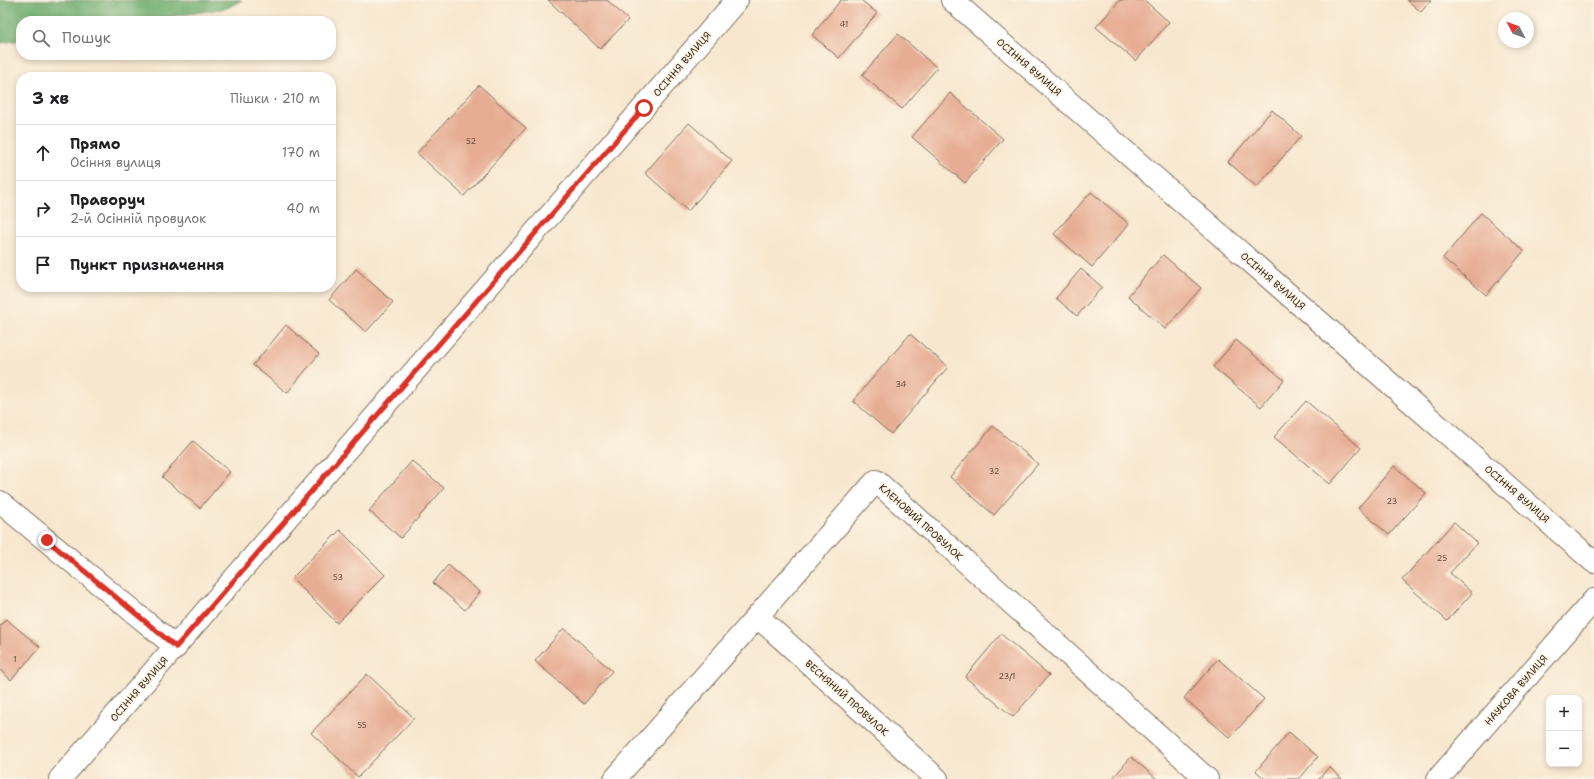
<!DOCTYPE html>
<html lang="uk">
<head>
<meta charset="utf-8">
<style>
	body { margin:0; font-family:"Shantell Sans",sans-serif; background:#f6f6f6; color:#202124 }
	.controls { position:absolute; right:12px; bottom:12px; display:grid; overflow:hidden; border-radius:8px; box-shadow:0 2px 6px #0003 }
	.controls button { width:36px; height:36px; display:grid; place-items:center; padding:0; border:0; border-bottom:1px solid #e0e0e0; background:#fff; color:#202124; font:20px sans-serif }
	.compass { position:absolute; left:1498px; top:12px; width:36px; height:36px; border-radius:50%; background:#fff; box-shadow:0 2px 6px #0003; rotate:311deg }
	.stop { position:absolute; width:12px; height:12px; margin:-9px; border:3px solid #d93025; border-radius:50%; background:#fff }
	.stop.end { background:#d93025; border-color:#fff; box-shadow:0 1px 4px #0008 }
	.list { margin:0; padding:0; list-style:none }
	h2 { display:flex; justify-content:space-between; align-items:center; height:52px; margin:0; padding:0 16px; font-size:17px }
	h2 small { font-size:13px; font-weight:400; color:#757577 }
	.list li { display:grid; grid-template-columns:26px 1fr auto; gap:12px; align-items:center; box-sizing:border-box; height:56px; padding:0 16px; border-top:1px solid #e0e0e0 }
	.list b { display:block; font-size:15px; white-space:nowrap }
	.list p { margin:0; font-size:13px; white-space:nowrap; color:#757577 }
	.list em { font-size:13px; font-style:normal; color:#757577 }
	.icon { flex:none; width:22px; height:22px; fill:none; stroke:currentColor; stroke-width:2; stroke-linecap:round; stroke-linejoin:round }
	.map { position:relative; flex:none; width:1594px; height:779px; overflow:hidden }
	.search { position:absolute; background:#fff; box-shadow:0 2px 6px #0003; left:16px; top:16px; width:320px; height:44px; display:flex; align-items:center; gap:10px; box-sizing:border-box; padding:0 14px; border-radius:16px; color:#757577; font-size:15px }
	.panel { position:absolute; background:#fff; box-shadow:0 2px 6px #0003; left:16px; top:72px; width:320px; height:220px; border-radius:16px }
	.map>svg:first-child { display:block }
</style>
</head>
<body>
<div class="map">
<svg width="1594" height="779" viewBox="0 0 1594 779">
	<rect width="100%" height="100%" fill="#fcf5e5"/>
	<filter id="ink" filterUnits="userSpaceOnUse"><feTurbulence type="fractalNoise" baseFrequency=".025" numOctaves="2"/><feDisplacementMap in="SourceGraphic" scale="8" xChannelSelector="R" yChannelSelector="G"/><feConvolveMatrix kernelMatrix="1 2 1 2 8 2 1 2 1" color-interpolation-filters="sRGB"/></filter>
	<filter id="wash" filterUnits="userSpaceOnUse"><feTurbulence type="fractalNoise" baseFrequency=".012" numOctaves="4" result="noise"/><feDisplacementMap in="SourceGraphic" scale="16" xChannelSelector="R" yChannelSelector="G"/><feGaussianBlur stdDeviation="0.9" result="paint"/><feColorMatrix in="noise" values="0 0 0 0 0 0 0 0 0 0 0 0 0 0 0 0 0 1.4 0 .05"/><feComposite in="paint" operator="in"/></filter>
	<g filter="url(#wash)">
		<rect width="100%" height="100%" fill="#f7e7cf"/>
		<path fill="#6dac6d" stroke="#546b46" d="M0,0H242L227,8L142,21H21V40L0,43Z"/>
		<g id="blocks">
			<path fill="#e7ad94" d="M548,0H607L628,20L600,49Z
				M841,0H861L877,13L839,58L812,35Z
				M1120,0H1144L1169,22L1136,61L1096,27Z
				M1407,0H1431L1421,12Z
				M898,34L937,68L902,109L862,75Z
				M479,85L526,128L464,196L417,153Z
				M950,93L1003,139L965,183L912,137Z
				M1272,110L1301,136L1257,187L1228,162Z
				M689,123L732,161L688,211L645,173Z
				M1091,192L1129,224L1092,267L1054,234Z
				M1481,213L1524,251L1486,295L1443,258Z
				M1163,255L1201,288L1165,329L1128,296Z
				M356,269L393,302L366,332L329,300Z
				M1081,269L1102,287L1077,316L1056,298Z
				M286,325L319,354L287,393L253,365Z
				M910,334L948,367L891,434L853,401Z
				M1236,340L1284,380L1261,407L1213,367Z
				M1306,401L1361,448L1330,484L1274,437Z
				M993,426L1038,464L994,515L950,477Z
				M193,441L230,472L200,508L162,477Z
				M412,461L444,488L401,538L369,511Z
				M1394,466L1426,493L1389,535L1358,508Z
				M1454,522L1477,543L1450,573L1472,593L1447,621L1402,580Z
				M340,530L385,575L337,623L292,578Z
				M448,565L480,592L465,610L433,583Z
				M6,619L40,647L11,680L0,670V626Z
				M564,628L612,671L584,704L535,661Z
				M1001,634L1049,675L1013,717L965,677Z
				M1218,659L1264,699L1230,738L1184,698Z
				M367,674L414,718L358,777L311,733Z
				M1289,732L1318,757L1299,779H1265L1256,771Z
				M1131,757L1157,779H1112Z
				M1329,767L1342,779H1319Z"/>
		</g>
	</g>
	<g filter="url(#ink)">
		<use href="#blocks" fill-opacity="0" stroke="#7d6c5c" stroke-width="1"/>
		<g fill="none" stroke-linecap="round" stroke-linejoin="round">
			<g stroke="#7d6c5c" stroke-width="24">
				<path id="minor" d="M952,0L1594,562
					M0,502L176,647
					M757,616L937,779
					M60,779L737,0
					M615,779L876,481L1207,779
					M1438,779L1594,600"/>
			</g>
			<use href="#minor" stroke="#fff" stroke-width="22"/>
		</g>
	</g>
	<g fill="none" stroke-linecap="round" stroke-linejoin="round" filter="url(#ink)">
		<path stroke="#d93025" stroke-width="5" d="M47,540L176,647L644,108"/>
	</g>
	<g text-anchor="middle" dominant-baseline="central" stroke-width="3" stroke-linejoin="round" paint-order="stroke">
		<g font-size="8" fill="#664b3c">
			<text x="844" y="24">41</text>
			<text x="471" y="141">52</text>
			<text x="901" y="384">34</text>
			<text x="994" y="471">32</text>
			<text x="1392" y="501">23</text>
			<text x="1442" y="558">25</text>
			<text x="338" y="577">53</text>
			<text x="15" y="659">1</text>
			<text x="1007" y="676">23/1</text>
			<text x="362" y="725">55</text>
		</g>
		<g font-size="10" fill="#3b2a1e" stroke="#fcf5e5">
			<text transform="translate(682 64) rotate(-49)">ОСІННЯ ВУЛИЦЯ</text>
			<text transform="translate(1029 67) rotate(41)">ОСІННЯ ВУЛИЦЯ</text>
			<text transform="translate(1273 281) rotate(41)">ОСІННЯ ВУЛИЦЯ</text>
			<text transform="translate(1517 494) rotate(41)">ОСІННЯ ВУЛИЦЯ</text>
			<text transform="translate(921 522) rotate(42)">КЛЕНОВИЙ ПРОВУЛОК</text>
			<text transform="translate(139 689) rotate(-49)">ОСІННЯ ВУЛИЦЯ</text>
			<text transform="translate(1516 690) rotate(-49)">НАУКОВА ВУЛИЦЯ</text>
			<text transform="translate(847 698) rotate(42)">ВЕСНЯНИЙ ПРОВУЛОК</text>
		</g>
	</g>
</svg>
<div class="controls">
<button>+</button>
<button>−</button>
</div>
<svg class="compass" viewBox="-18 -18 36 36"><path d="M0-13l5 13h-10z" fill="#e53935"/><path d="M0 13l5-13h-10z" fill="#757577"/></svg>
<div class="stop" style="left:644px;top:108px"></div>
<div class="stop end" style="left:47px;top:540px"></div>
<div class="search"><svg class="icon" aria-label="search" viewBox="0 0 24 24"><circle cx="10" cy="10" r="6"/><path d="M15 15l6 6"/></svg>Пошук</div>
<section class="panel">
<h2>3 хв<small>Пішки · 210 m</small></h2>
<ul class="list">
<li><svg class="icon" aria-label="ahead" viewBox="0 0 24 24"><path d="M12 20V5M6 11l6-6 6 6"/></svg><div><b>Прямо</b><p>Осіння вулиця</p></div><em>170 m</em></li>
<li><svg class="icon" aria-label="right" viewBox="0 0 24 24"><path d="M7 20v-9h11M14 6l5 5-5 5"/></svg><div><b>Праворуч</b><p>2-й Осінній провулок</p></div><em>40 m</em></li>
<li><svg class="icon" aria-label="arrive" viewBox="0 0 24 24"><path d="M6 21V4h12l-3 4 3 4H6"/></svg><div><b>Пункт призначення</b></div></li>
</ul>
</section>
</div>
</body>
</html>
